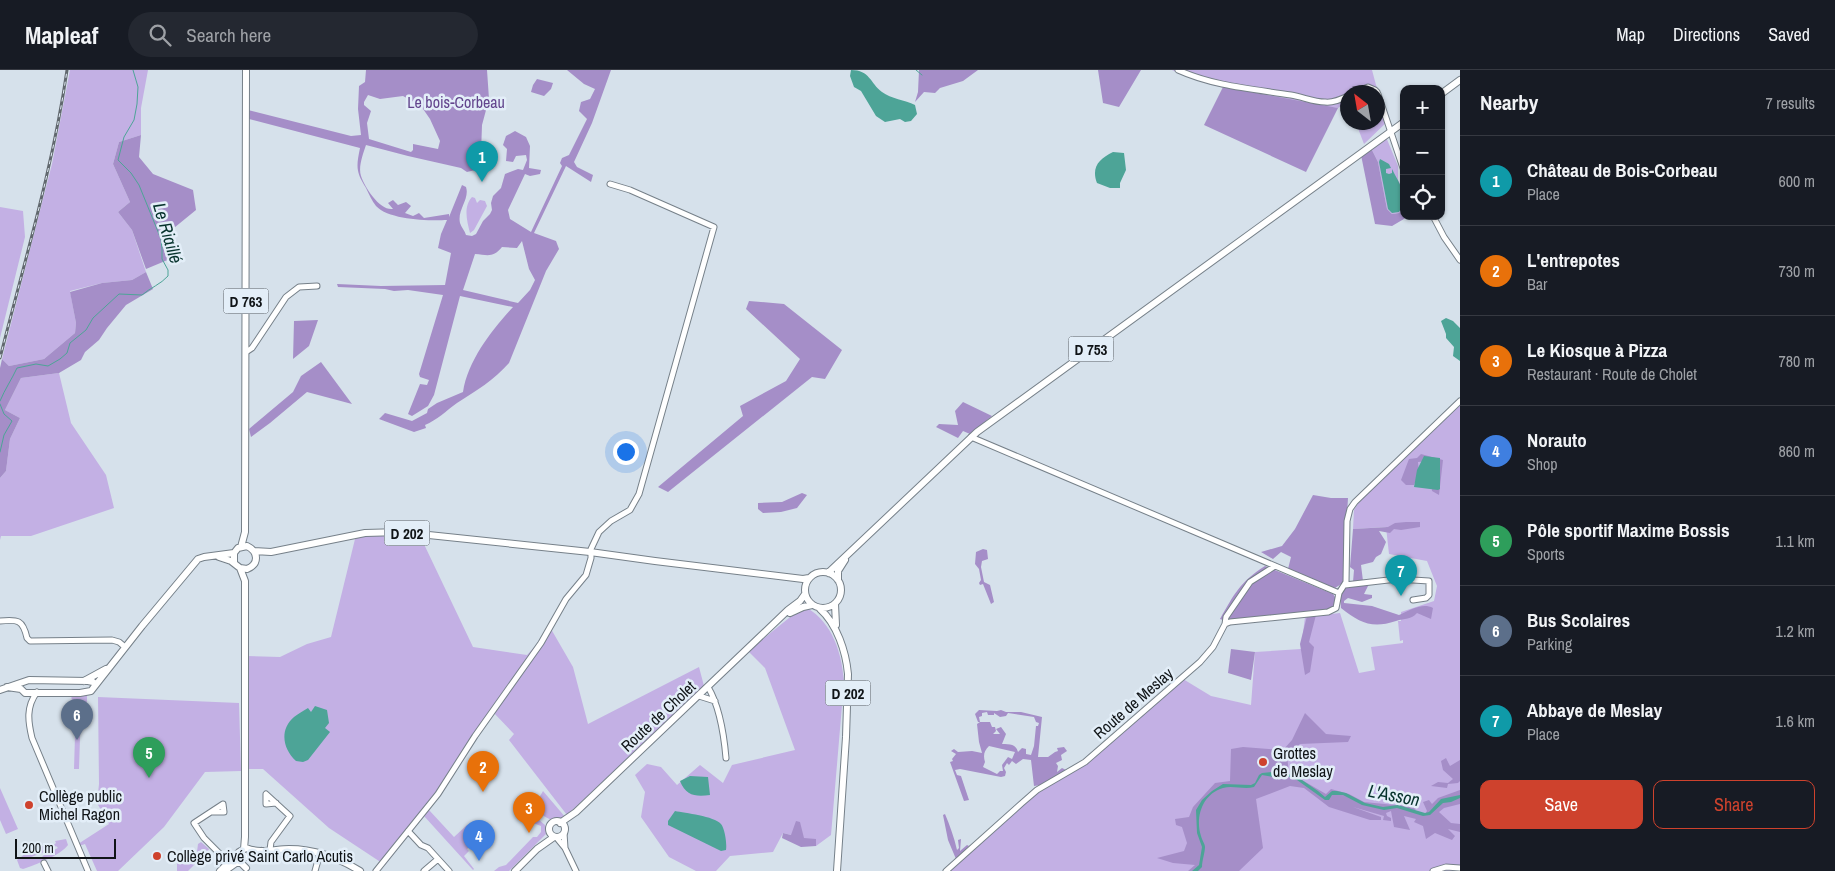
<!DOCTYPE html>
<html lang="en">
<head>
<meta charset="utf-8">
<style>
	body { margin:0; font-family:"Archivo Narrow",sans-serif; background:#242831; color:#f1f3f6 }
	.controls { position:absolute; right:15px; top:15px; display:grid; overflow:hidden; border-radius:10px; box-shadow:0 1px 4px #0004 }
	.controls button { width:45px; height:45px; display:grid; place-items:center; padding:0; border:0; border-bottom:1px solid #363941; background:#171b24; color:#f1f3f6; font:25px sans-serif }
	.compass { position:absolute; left:1340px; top:15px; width:45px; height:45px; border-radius:50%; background:#171b24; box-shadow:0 1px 4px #0004; rotate:329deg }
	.scale { position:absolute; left:15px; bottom:12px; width:101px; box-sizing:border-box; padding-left:5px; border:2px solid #101417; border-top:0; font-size:14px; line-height:18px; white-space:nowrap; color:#101417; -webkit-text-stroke:4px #e3eef8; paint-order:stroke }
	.you { position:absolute; left:625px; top:381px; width:18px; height:18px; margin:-12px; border:4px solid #fff; border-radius:50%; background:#1a73e8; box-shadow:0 0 0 8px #1a73e833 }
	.badge { display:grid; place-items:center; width:32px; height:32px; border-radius:50%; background:#ce422d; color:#fff; font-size:16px; font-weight:700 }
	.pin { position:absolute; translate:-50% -41px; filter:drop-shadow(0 1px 2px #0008) }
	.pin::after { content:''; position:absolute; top:26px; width:18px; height:15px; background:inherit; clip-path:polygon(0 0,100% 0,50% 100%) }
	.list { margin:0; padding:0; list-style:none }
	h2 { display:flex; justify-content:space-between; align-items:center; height:65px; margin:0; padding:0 20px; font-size:21px }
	h2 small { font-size:16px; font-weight:400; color:#9ea1a6 }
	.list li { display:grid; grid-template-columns:32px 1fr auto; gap:15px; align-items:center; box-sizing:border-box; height:90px; padding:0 20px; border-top:1px solid #363941 }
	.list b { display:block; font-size:19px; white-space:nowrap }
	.list p { margin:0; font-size:16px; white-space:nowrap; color:#9ea1a6 }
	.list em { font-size:16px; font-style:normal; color:#9ea1a6 }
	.actions { display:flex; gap:10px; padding:15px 20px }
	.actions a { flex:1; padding:11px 0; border:1px solid #ce422d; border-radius:10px; text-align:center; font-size:18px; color:#ce422d }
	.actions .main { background:#ce422d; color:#fff }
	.icon { flex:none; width:28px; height:28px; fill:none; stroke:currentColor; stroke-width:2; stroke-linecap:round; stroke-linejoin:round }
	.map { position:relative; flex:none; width:1460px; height:801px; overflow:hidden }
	header { display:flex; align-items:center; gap:30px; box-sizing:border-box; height:70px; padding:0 25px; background:#171b24; border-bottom:1px solid #363941 }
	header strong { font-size:24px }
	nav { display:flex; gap:28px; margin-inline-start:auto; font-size:18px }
	.search { width:350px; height:45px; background:#242831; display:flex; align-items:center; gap:12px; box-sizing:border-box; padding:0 18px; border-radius:28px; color:#9ea1a6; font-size:19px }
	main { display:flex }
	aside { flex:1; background:#171b24 }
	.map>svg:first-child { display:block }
</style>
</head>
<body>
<header>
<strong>Mapleaf</strong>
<div class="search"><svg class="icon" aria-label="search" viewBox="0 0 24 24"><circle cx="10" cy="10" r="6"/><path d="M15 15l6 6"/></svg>Search here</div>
<nav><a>Map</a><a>Directions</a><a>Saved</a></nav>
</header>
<main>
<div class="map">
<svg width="1460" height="801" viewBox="0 0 1460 801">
	<rect width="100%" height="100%" fill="#d6e1eb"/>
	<path fill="#c3b0e4" d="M70,0H148L141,38V65L119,72L113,94L130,132L118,142L132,160L146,202L132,210L102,213L70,221L76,253L75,263L44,289L9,296L2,289L52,94Z
		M1172,0H1372L1376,15L1389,50L1364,74L1356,53L1378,52V22H1348L1347,32L1338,38L1326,37C1280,28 1213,21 1172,0Z
		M1386,67L1398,96V110L1404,121V137L1399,143L1392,144L1387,139L1378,92L1371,78Z
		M472,127L475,128L477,133L480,130L485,131L487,136L474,160L470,163C467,151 463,137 472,127Z
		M0,137L23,141L25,167L0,268Z
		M59,303L71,353L106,405L114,438L31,466H1L0,470V408L6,401L10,369L20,348L5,340L21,308Z
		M1460,335V801H948L1033,726L1079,698L1183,609L1211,626L1251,635L1255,582L1301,579L1305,547L1340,543L1359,603L1375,600L1371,577L1403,573V570L1400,571L1398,551H1401V542L1434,531L1437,516L1427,491L1389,484L1386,457L1353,459L1354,440L1360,430Z
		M384,462L422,470L473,577L527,585L551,559L573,597L588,654L699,597L704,616L567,745L509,670L514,664L493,642L439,726L385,795L329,758L263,699H248L246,586L280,587L307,574L331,567L356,465Z
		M807,538C833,553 842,584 844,612L831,765L816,776L804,768L783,763L773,782L730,786L716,801H696L669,787L641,747L645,722L635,705L647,694L661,697L677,715L700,695L723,713L732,695L795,680L765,598L748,581L789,548Z
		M71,624H87V632L81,637L79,699H74L76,633L72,632Z
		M98,627L239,633L241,701L205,702L164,757L118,801H97L85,774L79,776L78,774L109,754L97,733L99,714Z
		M0,718L18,759L6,764L0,750Z
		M543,721L566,748L554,751C535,743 533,738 543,721Z
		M526,739L545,755L546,764L509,801H494L499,797L506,795L533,767H537L541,762V756L533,753H528L520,743Z
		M429,740L454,767L467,755L479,767L467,779L469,781L464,786L474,799L473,800L424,746Z
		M66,769L68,775C61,785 35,795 23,799L20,798L17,790L33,778L48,775L47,781L26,789H40L45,784L58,778L56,776L49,780L50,774L52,776L56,773L55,771Z
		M201,772L209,779L208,781L188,801H177V783L197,782L198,774Z"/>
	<path fill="#a58ec8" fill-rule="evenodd" d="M366,0H487L489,29L482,55L481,83L469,87V93L475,100L467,102L461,98L408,86L366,75C363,84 358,97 361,106C365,118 380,141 393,139L388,133L393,130L398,135L406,132L411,136L405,143L413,146L419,143L424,148L449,144V147L462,115L466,117C470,129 457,140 460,153C461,157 465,161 466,165L472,166L476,164L483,151L490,144L492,140L491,133L493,126L501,118L505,104L518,99L523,100L527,90L526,85L516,86L513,92L506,91L507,79L503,75L506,66L515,61L526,67L530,76L529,98L541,100L540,104L530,106L525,104L508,140L510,149L531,162L562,96L560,93L562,88L569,85L587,49L579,41L581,32L590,29L595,19L584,14L567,0H611L592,53L574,92L577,97L593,105L591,112L566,96L534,163L556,171L559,179L546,201L509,293C494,310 476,321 457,333C446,341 437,350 425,355L426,358L414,362L379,349L385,343L412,351L427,343L428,339L437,333L463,322C468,290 492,260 513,237L460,226L434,325L428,336L412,346L408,344L420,314L427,315L429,310L420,307L419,304L443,225L408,220L394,221L385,219L338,217L337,214L381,216L445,215L451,183L438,178L441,164L447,150C429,151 389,150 376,136C372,131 369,124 366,118C356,102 356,97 360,78L249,49L248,40L351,66L361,65L358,39L359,16L365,12ZM368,25L380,29L403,26L421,36L430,49L440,71L438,79L413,74V80L411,82L369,69L367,53L371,41L364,35V32ZM522,171L529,199L535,210L530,220L518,233L463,220L475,184C488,185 493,188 502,177L517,178Z
		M919,0H978L963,11L940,18L935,23L924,22L915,32L918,22Z
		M1098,0H1141L1119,37L1103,33Z
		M537,9L553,13L551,19L544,26L531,22L533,15Z
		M1223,17L1338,38L1306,102L1204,55Z
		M141,65L139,87L153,104L193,120L196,140L169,162L170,189L146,199L132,160L118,142L130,132L113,94L119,72Z
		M1371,78L1378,92L1387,139L1392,144L1399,143L1404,137V146H1409L1392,156L1375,154L1361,85Z
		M146,202L153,219L126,235L107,258L99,270L85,282L81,290L59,303L21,308L5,340L20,348L10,369L6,401L0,408V298L2,289L9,296L44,289L75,263L76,253L70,222L102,213L132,210Z
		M749,231L784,234L842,280L825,309L812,307L668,422L658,417L743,346L740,336L786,311L800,289L746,239Z
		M318,250L309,276L293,289L294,251Z
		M321,292L352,334L307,322L270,353L251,367L249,359L293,322L301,306Z
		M963,332L992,346L970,364L963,361L958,368L936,357L939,354L958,355L955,341Z
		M1421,384L1443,390L1439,425L1432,421L1429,391L1418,392L1419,402L1414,415H1406L1401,410L1409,389L1417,388Z
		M802,423L807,425L797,438L781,442L763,443L758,439V433L782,432Z
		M1313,425L1331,428H1348L1343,513L1335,518L1288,499L1291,487L1281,482L1273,489L1261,482L1282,476L1295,459Z
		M1406,452H1420V457L1401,460L1394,459L1390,463L1379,461L1386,472L1381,484L1376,487L1373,492L1361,495L1363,511L1353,512L1354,500L1350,497L1353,459L1388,457L1395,453Z
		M983,479L987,480L988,489L982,491L981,497L984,512L990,515L994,532L991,534L983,514L980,515L979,513L981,510L979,499L975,494L976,482Z
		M1265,496L1333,524L1337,530L1332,540L1226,551L1220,549C1235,523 1239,513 1265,496Z
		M1369,514L1364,524L1372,525V528L1362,532L1348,528L1344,531V533L1372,536L1399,545C1409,541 1422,532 1433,538L1431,549L1417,543C1411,550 1405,548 1396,551C1372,559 1360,553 1341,538L1340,523L1348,516Z
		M1316,545L1309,572L1314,577L1310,602L1305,605L1300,574L1307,546Z
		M1231,579L1255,582L1251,610L1228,603Z
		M979,640L997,641L1001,640L1006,642H1021L1042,647L1038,687H1048L1055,682L1058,681L1057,678L1064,677L1067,681L1061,685L1062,690L1056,693L1058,696L1057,702L1062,698L1066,700L1041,715L1034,716L1031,690L1023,689L1016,694L1012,691L1009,695L1007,693L1004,698L1006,702L1005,706L1001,707L960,699L955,700L957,705L961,706L969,730L964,731L950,692L953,691L952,689L956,684L951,681L954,679L958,682L972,681L982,683L979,672L977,654L980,652H978L975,644ZM987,642L988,645H994V643L1000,647L1006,646L1008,643L1034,647L1036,652L1039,653L1038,656H1036L1034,676L1031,685L1026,684V679L1022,678L1018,682C1016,674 1010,674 1002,674L1006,664L1001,657L996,659L1000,664H993L996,661L995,657H992L990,652H980L979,647L982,646V643ZM989,676L1015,682L1012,689L1008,687L1002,695L1003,701H1000L997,704L983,697L985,692C983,685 984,681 989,676Z
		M1305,643L1326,664L1351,666L1348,672L1300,674L1287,685L1289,704L1302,710L1326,724L1331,719L1349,724L1364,732L1416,737L1415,741L1425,744L1427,741L1423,732L1429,730L1432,734L1438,728L1460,720V734L1444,738L1439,742L1451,753L1460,754V762L1448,759L1455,766L1452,770L1435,763L1426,769L1423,756L1414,752L1416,749L1404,746L1410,760L1394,757L1391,741L1386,743L1387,746L1391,748V751L1383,750L1384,746L1353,737L1381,747V750H1370L1329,737L1304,718L1290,716L1256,729L1263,778L1239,801H1188L1195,795L1173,793L1157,788L1184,781L1187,773L1182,757L1176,755L1175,749L1189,747L1193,737L1215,713L1230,711L1231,679L1243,677L1283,680L1292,670Z
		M1446,688L1450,696L1460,690V711L1458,713L1448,714L1447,718L1431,716L1438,712L1448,713L1453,709L1443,700L1441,691Z
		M945,744C950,756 954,767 957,780L959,778L958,770L961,769L960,781L967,775L969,776L956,789L948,770L943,745Z
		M796,751L800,752L804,768L816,769V776L801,777L782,768L783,763L791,765Z"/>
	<path fill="#4da497" d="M851,0C870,0 870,13 882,22C891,29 905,30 915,35L917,44L911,51L905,52L900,49L885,52L876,46L861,21L854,17L850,6Z
		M1113,82L1124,83L1126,100L1120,113V118H1110L1097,113C1091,97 1099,89 1113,82Z
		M1380,89L1389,94L1391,98L1386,99V103L1389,104L1392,103V99C1399,113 1410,128 1399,142L1392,143L1388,139L1379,92Z
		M1446,248L1453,251L1460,258V291L1453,286L1454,277L1446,268V264L1441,251Z
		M1424,386L1440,388V419L1438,420L1414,417L1417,400Z
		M315,636L327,640L329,653L325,658L330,662L308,690L303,692L296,691C283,679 279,660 294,647C298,644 303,641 308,638L311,642Z
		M1282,701L1302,710L1318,721L1325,727L1332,721H1337L1346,723L1365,733L1383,737L1398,735L1425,743L1429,742L1441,729L1460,725V728L1451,732L1443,733L1430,745L1423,746L1397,738L1384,740L1362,735L1343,725H1332L1329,730H1325L1297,710L1282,704L1273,707L1262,705L1254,717C1244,720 1233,715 1223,718C1202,724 1195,748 1201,766C1202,770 1205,774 1205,777C1205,782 1202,791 1202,797L1198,801H1192L1199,795L1202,777L1197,763L1196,740L1202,730L1212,721L1223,714L1251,715L1255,713L1259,705L1262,703Z
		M690,706L708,707L710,725C696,727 686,726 680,711Z
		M675,741C685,743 714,746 721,754C725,759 727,774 726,780L721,781L668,755V751Z"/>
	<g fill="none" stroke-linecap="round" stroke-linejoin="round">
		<path stroke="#4da497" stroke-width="1" d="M916,0L922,5
			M0,331C5,319 12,309 17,298L36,294L48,296L60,289L67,283L70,273L86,260L93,248L119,224L142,225C150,218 161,214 168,206V200L162,189V179L161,169L139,115L131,103L118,90L124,67L134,50L137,34L138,17L133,0
			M0,334L4,344L12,351L4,365L0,382"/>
		<g stroke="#768089" stroke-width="7">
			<path id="minor" d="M1178,0C1213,16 1253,19 1291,25C1303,27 1314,32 1325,32C1333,33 1340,30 1348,26
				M1355,22L1368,17L1375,20L1377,22
				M1378,24L1404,101
				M1433,146L1444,167L1460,190
				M246,282L252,278L286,227L299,217L317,216
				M971,367L1339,523
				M1345,515L1397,509L1429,511V525L1426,528L1413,530
				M0,551C18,549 23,550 27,568L30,571L112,570L119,572L125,577
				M1225,554L1226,547L1250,512L1275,496
				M708,617C720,637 724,665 726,688
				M37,622C26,637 28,651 32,668L88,801
				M699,626L715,631
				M211,742H224L223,734L194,753L204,768L230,794
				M408,761L421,775L428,778L449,801
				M556,767L565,778L564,763
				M565,778L576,801
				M270,780L271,772L290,746L266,724V734L276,733
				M44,793L48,801
				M315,801L320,783
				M376,801L438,724L475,666L541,573L566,529L586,505L591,488V479L599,462L611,451L630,440L639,424L714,157L630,120L610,114
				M424,801L438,789
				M946,801L1022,733L1037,720L1085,692L1200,592L1213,577L1225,554L1230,552L1328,542L1336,538L1339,523L1346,512L1347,451L1350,439L1355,432L1460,331
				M1433,801L1446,797L1460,798"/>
		</g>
		<g stroke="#768089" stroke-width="8">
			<path id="major" d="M1441,24L1460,10
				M241,477L245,462L246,0
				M254,481L271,482L365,463L400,462L590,482L655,491L803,509L809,508
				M219,487L231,491L240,498L247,499C259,494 259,482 247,476L238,478L234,483V493
				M240,498L245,511V767L244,779
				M805 520a18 18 0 1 1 36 0a18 18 0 1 1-36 0Z
				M828,503L977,362L1404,52
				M838,510V501L845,490
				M835,534L836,555
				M820,539C837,554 846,582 848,604L846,667L837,801
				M790,543L803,537L812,535
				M84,611L106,599
				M7,617L21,619L25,623H80L91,621L142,556L198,489L204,487L234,483
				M0,620L29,610L88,611L93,612L95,615
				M549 759a8 8 0 1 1 16 0a8 8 0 1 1-16 0Z
				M560,753L576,742L788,540L800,531L805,524
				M243,785L247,787L261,781
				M226,800L236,793H241L246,798
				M220,801L239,782L246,778C259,784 276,779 289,779C315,779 339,788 360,801
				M515,801L537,779L554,767"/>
		</g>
		<use href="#minor" stroke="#fff" stroke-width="5"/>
		<use href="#major" stroke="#fff" stroke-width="6"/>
		<g stroke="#61686e" stroke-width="3">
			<path id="rail" d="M0,288C24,193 53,97 67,0"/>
		</g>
		<use href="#rail" stroke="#e3eef8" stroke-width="1" stroke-dasharray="4" stroke-linecap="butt"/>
	</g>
	<g fill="#ce422d" stroke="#e3eef8" stroke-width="2">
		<circle cx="1263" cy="692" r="5"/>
		<circle cx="29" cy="735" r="5"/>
		<circle cx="157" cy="786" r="5"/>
	</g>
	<g text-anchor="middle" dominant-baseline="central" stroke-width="5" stroke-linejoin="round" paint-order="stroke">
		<g fill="#e3eef8" stroke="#4f555a" stroke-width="1">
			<rect x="223.5" y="218.5" width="45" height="25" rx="4"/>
			<rect x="1068.5" y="266.5" width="45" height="25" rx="4"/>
			<rect x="384.5" y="450.5" width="45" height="25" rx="4"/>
			<rect x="825.5" y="610.5" width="45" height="25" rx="4"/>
		</g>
		<g font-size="15" font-weight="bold" fill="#101417">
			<text x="246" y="231">D 763</text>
			<text x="1091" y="279">D 753</text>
			<text x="407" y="463">D 202</text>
			<text x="848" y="623">D 202</text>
		</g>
		<g font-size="16" fill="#63458d" stroke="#e3eef8">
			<text x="456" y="32">Le bois-Corbeau</text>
		</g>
		<g font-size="16" fill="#101417" stroke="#e3eef8">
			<text transform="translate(1133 633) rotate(-41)">Route de Meslay</text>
			<text transform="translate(658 646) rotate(-43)">Route de Cholet</text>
		</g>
		<g font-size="16" fill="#101417" stroke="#e3eef8" text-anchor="start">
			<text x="1273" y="683">Grottes<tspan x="1273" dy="18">de Meslay</tspan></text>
			<text x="39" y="726">Collège public<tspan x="39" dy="18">Michel Ragon</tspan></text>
			<text x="167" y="786">Collège privé Saint Carlo Acutis</text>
		</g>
		<g font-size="18" font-style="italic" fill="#06322c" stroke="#e3eef8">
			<text transform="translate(168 163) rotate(73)">Le Riaillé</text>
			<text transform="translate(1394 725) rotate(11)">L'Asson</text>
		</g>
	</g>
</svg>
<div class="controls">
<button>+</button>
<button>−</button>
<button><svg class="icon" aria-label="locate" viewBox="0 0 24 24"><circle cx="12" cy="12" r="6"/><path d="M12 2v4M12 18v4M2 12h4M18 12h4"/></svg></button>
</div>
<svg class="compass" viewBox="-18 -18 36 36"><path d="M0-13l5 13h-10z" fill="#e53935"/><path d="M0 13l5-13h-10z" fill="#9ea1a6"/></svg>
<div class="scale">200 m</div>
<div class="you"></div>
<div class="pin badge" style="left:482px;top:112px;background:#0f9aa8">1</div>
<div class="pin badge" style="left:483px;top:722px;background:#e8710a">2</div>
<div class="pin badge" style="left:529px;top:763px;background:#e8710a">3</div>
<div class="pin badge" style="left:479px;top:791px;background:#3f7fe0">4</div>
<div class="pin badge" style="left:149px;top:708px;background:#2e9e5b">5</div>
<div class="pin badge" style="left:77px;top:670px;background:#5c6f8a">6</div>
<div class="pin badge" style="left:1401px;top:526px;background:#0f9aa8">7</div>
</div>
<aside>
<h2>Nearby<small>7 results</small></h2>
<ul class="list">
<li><span class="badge" style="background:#0f9aa8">1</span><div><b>Château de Bois-Corbeau</b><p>Place</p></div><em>600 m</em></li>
<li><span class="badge" style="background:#e8710a">2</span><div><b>L'entrepotes</b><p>Bar</p></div><em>730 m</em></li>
<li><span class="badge" style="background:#e8710a">3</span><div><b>Le Kiosque à Pizza</b><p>Restaurant · Route de Cholet</p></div><em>780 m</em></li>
<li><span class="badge" style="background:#3f7fe0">4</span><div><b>Norauto</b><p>Shop</p></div><em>860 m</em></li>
<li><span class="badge" style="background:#2e9e5b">5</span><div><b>Pôle sportif Maxime Bossis</b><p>Sports</p></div><em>1.1 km</em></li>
<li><span class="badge" style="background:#5c6f8a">6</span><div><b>Bus Scolaires</b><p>Parking</p></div><em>1.2 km</em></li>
<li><span class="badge" style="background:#0f9aa8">7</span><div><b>Abbaye de Meslay</b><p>Place</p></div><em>1.6 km</em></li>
</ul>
<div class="actions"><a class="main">Save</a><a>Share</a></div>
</aside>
</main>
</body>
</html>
